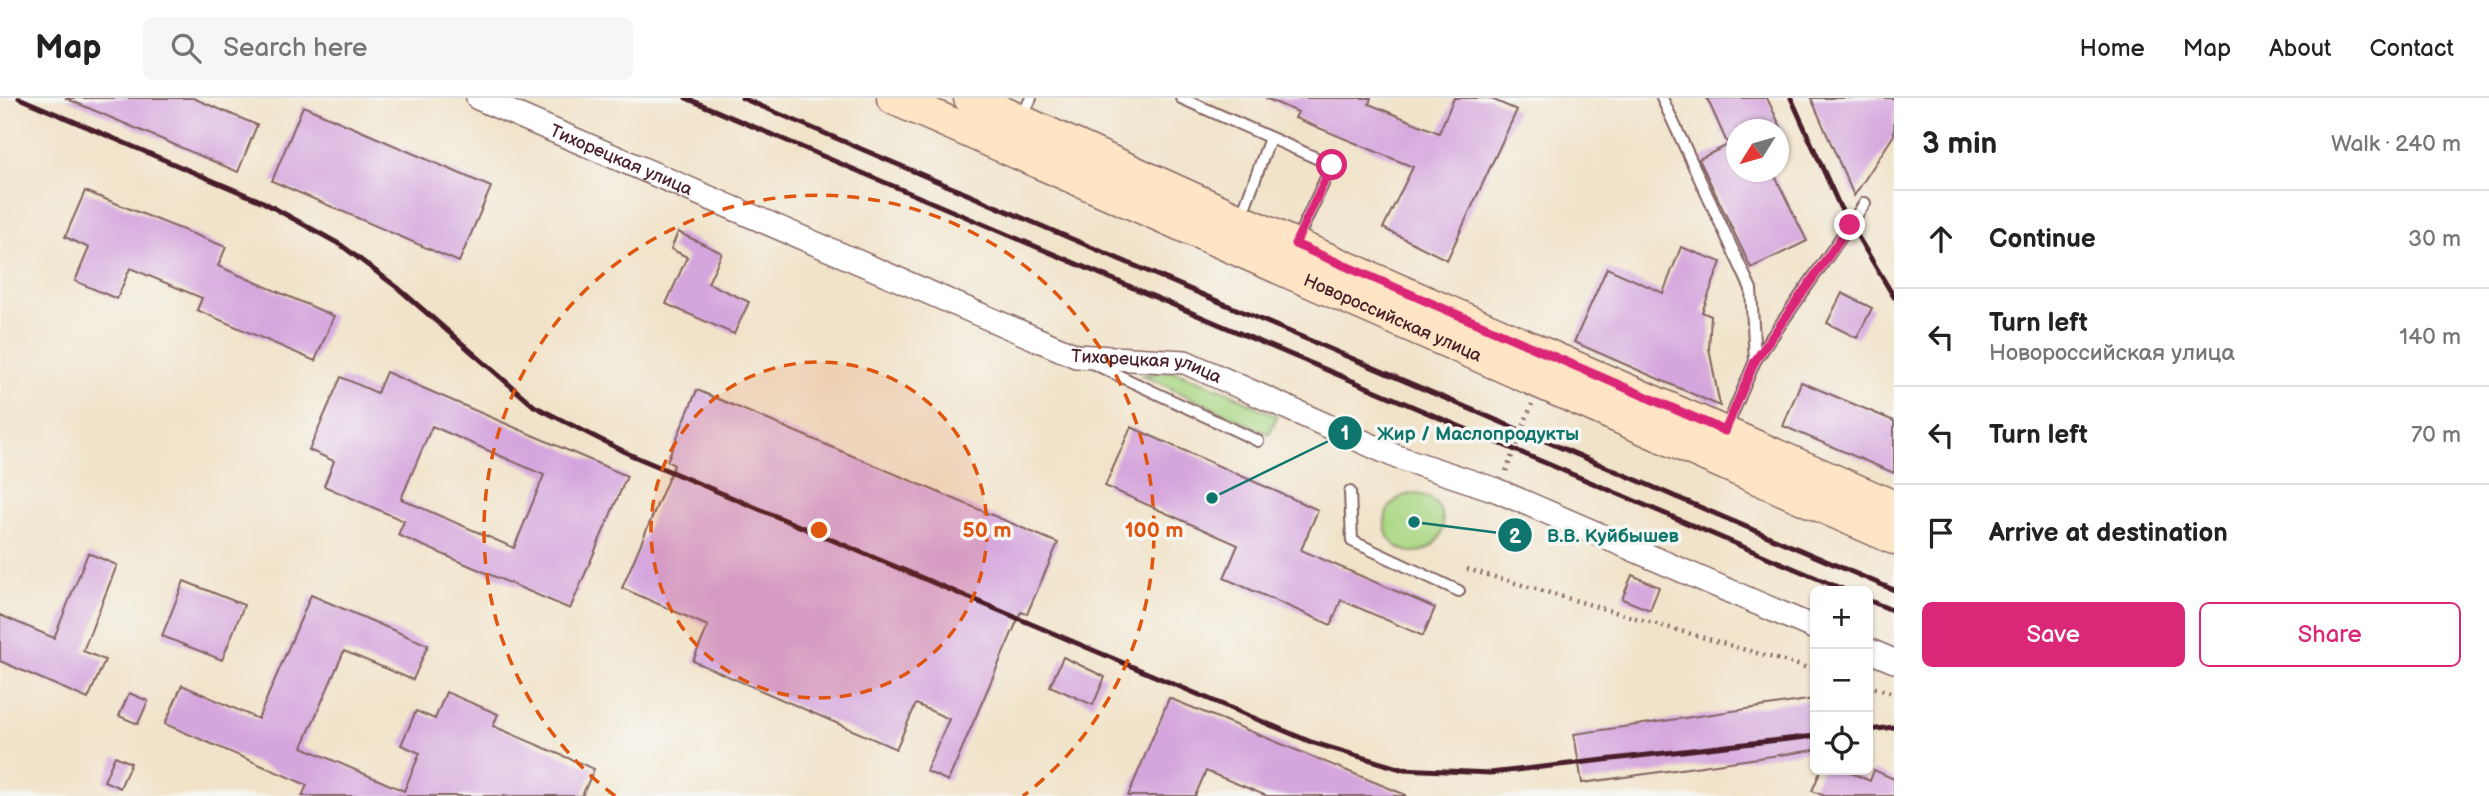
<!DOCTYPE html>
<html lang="en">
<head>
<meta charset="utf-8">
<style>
	body { margin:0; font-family:"Balsamiq Sans",sans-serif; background:#f6f6f6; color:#222 }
	.controls { position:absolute; right:21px; bottom:21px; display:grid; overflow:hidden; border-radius:10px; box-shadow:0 2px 5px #0004 }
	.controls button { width:63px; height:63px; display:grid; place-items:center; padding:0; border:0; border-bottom:2px solid #e0e0e0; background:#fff; color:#222; font:35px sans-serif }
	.compass { position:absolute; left:1726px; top:21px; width:63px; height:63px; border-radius:50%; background:#fff; box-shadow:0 2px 5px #0004; rotate:233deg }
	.stop { position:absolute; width:21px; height:21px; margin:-16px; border:5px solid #db2777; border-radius:50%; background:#fff }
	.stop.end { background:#db2777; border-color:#fff; box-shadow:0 2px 7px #0008 }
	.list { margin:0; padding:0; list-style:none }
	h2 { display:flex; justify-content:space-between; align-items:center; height:91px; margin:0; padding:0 28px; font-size:30px }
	h2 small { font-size:23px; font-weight:400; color:#767676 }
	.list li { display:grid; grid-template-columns:46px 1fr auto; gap:21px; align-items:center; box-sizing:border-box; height:98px; padding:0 28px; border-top:2px solid #e0e0e0 }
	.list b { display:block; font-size:26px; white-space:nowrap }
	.list p { margin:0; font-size:23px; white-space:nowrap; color:#767676 }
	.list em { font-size:23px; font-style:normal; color:#767676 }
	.actions { display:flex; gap:14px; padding:21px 28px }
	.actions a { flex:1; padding:16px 0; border:2px solid #db2777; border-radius:10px; text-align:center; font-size:24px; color:#db2777 }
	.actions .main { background:#db2777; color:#fff }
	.icon { flex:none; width:38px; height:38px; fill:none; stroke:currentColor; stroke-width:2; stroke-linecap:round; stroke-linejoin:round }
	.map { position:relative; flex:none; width:1894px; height:698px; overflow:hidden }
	header { display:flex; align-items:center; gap:42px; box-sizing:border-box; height:98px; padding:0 35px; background:#fff; border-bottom:2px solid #e0e0e0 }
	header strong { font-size:33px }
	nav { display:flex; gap:38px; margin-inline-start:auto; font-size:24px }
	.search { width:490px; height:63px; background:#f6f6f6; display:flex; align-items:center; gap:18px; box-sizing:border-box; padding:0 24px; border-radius:10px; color:#767676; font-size:26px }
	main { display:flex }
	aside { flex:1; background:#fff }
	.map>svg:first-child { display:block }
</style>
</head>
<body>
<header>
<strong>Map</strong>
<div class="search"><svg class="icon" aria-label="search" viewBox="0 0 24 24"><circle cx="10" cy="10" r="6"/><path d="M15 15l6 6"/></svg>Search here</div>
<nav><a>Home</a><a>Map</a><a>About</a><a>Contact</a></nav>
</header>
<main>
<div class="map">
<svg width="1894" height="698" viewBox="0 0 1894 698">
	<rect width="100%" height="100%" fill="#f6f6f2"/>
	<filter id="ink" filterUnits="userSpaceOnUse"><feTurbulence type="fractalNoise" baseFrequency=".0143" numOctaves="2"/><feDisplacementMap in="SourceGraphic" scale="14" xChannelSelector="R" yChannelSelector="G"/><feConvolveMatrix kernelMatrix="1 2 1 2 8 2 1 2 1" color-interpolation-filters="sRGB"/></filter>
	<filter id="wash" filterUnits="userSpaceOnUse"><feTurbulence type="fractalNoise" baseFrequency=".00686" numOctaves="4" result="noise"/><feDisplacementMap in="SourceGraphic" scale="28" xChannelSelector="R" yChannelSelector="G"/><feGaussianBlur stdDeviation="1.57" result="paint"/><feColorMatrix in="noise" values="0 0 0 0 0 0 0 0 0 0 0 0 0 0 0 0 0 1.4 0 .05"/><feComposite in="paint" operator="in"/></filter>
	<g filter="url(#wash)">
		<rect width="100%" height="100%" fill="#f1e3c9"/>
		<path fill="#abd885" stroke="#7a7c58" stroke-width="2" d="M1173,273L1228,294L1277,319L1269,336L1142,277Z
			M1385 425a29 29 0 1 1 58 0a29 29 0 1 1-58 0Z"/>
		<g id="blocks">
			<path fill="#d5a6dd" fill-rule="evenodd" d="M65,0H193L257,27L238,74Z
				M1265,0H1371L1369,6L1439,35L1454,0H1489L1517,12L1447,162L1383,130L1413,69L1295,20L1298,14Z
				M1707,0H1767L1782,32H1737V74H1773L1807,143L1751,170L1699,61L1728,47Z
				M1811,0H1894V37L1854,98Z
				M303,8L491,89L459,164L272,83Z
				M85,93L226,149L218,168L334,218L315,263L197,212L202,200L130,170L117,201L75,183L89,150L65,139Z
				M678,134L722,155L708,185L749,204L734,236L666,206L687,159L671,151Z
				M1681,149L1721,164L1702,214L1711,218L1709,250L1720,308L1574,244L1607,170L1663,195Z
				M1842,195L1872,210L1857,240L1827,225Z
				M386,274L627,378L570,511L398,437L404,423L324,388L334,363L309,352L341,279L377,295ZM432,328L544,377L514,450L401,401Z
				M1801,284L1894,323V375L1783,328Z
				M697,292L1058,445L1027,516L1021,514L948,683L926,673L949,621L916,606L896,651L693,563L708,528L622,490L674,367L667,363Z
				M1131,329L1318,412L1301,452L1435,510L1423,538L1341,502L1331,527L1224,480L1238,447L1105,388Z
				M88,455L117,467L83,553L105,562L88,601L0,563V517L54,540Z
				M1632,477L1659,489L1650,512L1622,501Z
				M184,483L244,507L222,562L162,538Z
				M311,497L428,547L413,582L344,553L302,649L404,693L420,655L401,647L416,613L435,621L446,594L498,616L493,628L594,671L582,698H302L307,687L165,626L182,587L258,621Z
				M1063,559L1105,579L1093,607L1050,588Z
				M129,595L148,603L138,626L119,618Z
				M1169,600L1406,697V698H1267L1206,673L1195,698H1128Z
				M1815,601V652L1582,685L1574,636Z
				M115,658L131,665L120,690L104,683Z
				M1821,672H1845L1870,683L1874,672L1894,681V698H1825L1812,693Z"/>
		</g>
	</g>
	<g filter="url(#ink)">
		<use href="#blocks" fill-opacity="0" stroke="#846462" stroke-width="2"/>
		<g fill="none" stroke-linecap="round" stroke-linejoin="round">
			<g stroke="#846462" stroke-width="14">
				<path id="lane" d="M1181,0L1332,67L1295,146
					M1662,0L1751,191L1755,263
					M1022,19L1031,0
					M1241,119L1270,40
					M1092,265L1258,343
					M1726,331L1755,263L1865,105
					M1350,394L1352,443L1459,493"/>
			</g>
			<g stroke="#846462" stroke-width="26">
				<g id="street">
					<path id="s1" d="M478,0L1076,258L1185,264L1397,359L1496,392L1815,530"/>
					<path d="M1868,552L1894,563"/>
				</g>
			</g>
			<g stroke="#846462" stroke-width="35">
				<g id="secondary">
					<path id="s2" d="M893,0L1894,440"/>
					<path d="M970,0L1295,147L1894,409"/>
				</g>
			</g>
			<path stroke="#846462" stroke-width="4.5" stroke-dasharray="2 5" stroke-linecap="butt" d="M1506,373L1532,306
				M1467,471L1815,572
				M1868,588L1894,595"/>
			<use href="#lane" stroke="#fff" stroke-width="10"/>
			<use href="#street" stroke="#fff" stroke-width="23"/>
			<use href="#secondary" stroke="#fde5c5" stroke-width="32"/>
			<path stroke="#4a1f2b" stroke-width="5" d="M19,0L263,104L341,147L398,190L534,308L631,357L1311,644L1401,671L1490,675L1815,638
				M686,0L1847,493
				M742,0L1894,492
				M1791,0L1840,109L1894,199
				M1868,502L1894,513
				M1868,632L1894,629"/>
		</g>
	</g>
	<g fill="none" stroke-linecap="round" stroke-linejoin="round" filter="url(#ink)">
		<path stroke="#db2777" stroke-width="9" d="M1332,67L1295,146L1725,333L1755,263L1850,127"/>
	</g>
	<circle cx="819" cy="432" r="168" fill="#e0560e" fill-opacity=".12"/>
	<g fill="none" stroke="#e0560e" stroke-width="3.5" stroke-dasharray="12 9">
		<circle cx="819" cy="432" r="168"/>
		<path d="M615 698A335 335 0 1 1 1023 698"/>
	</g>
	<g text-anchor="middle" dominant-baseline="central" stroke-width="7" stroke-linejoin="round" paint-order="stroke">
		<g font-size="18" fill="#4a1f2b" stroke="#f6f6f2">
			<text stroke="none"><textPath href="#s1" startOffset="156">Тихорецкая улица</textPath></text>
			<text stroke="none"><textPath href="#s2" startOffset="546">Новороссийская улица</textPath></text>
			<text stroke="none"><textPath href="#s1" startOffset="723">Тихорецкая улица</textPath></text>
		</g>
	</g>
	<circle cx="819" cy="432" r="10" fill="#e0560e" stroke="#f6f6f2" stroke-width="3.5"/>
	<g font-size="21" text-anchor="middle" font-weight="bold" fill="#e0560e" stroke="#f6f6f2" stroke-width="7" stroke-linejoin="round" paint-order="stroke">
		<text x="987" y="439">50 m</text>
		<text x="1154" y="439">100 m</text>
	</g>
	<path fill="none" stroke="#0f766e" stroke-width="2.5" d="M1212 400L1345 335M1414 424L1515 437"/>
	<g fill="#0f766e" stroke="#f6f6f2" stroke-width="2.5">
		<circle cx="1212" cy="400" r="7"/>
		<circle cx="1414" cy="424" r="7"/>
		<circle cx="1345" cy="335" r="18"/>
		<circle cx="1515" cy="437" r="18"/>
	</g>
	<g font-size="21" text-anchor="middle" font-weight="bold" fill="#fff">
		<text x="1345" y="342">1</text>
		<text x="1515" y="445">2</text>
	</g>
	<g font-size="19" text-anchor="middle" font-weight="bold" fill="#0f766e" stroke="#f6f6f2" stroke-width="7" stroke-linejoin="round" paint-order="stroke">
		<text x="1478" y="342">Жир / Маслопродукты</text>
		<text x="1613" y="444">В.В. Куйбышев</text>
	</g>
</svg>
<div class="controls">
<button>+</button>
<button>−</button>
<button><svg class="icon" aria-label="locate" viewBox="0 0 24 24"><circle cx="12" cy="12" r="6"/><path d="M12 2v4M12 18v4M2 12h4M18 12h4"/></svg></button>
</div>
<svg class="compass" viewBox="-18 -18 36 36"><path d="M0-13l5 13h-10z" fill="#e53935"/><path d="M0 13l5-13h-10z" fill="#767676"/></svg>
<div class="stop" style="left:1332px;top:67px"></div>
<div class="stop end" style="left:1850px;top:127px"></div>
</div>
<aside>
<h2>3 min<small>Walk · 240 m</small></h2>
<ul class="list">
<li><svg class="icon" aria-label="ahead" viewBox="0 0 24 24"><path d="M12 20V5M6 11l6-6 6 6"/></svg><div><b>Continue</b></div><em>30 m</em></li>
<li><svg class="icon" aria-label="left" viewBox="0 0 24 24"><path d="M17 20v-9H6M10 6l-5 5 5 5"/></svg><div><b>Turn left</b><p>Новороссийская улица</p></div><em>140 m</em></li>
<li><svg class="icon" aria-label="left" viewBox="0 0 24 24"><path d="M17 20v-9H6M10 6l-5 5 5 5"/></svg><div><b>Turn left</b></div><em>70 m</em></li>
<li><svg class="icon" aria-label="arrive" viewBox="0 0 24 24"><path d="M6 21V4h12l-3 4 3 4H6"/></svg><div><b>Arrive at destination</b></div></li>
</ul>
<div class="actions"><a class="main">Save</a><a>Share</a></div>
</aside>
</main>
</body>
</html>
